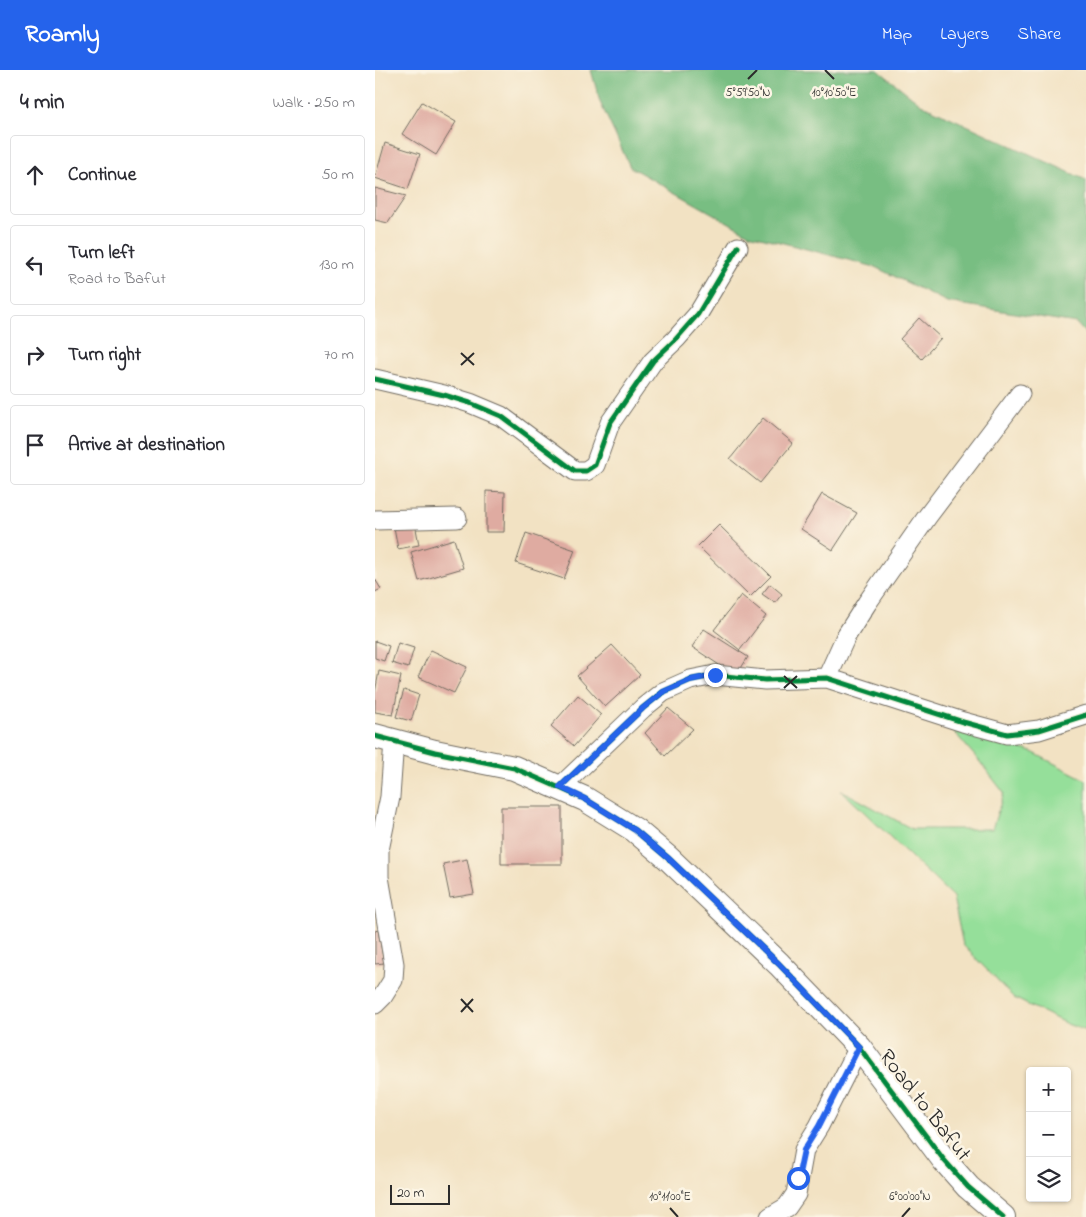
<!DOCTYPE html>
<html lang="en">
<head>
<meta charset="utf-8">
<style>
	body { margin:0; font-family:"Indie Flower",sans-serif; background:#f7f7f7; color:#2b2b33 }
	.controls { position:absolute; right:15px; bottom:15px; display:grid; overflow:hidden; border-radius:5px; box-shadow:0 1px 4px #0004 }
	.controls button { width:45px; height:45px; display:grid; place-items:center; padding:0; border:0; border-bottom:1px solid #e1e1e2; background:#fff; color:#2b2b33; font:25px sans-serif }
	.scale { position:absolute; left:15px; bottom:12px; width:60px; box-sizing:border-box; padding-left:5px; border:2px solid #2b2b2b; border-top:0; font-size:14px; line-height:18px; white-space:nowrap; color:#2b2b2b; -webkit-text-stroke:4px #fcf5e5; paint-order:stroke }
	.stop { position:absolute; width:15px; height:15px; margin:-11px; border:4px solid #2563eb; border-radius:50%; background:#fff }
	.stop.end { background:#2563eb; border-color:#fff; box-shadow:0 1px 5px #0008 }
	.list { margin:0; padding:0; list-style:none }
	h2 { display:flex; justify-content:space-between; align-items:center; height:65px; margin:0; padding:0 20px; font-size:21px }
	h2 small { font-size:16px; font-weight:400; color:#7c7c81 }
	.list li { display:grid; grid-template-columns:32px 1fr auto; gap:15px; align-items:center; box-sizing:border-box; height:80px; margin:0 10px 10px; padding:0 10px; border:1px solid #e1e1e2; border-radius:5px }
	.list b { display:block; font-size:19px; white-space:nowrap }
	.list p { margin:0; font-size:16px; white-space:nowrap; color:#7c7c81 }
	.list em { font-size:16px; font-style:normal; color:#7c7c81 }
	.icon { flex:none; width:28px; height:28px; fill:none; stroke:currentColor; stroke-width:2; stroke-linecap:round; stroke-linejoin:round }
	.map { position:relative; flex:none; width:711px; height:1147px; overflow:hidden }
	header { display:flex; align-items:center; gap:30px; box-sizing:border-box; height:70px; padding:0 25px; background:#2563eb; color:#fff }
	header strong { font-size:24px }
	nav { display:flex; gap:28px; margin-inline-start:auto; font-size:18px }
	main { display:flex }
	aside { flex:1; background:#fff }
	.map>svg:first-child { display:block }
</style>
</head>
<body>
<header>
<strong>Roamly</strong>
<nav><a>Map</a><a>Layers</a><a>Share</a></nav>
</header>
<main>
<aside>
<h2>4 min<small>Walk · 250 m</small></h2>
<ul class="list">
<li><svg class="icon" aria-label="ahead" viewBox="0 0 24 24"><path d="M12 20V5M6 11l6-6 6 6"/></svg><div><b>Continue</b></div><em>50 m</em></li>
<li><svg class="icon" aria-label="left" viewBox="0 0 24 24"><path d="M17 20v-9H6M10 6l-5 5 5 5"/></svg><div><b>Turn left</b><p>Road to Bafut</p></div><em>130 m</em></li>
<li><svg class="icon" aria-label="right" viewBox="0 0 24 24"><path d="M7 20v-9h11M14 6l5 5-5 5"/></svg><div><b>Turn right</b></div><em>70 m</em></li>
<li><svg class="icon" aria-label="arrive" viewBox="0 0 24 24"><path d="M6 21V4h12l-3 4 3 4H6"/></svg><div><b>Arrive at destination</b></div></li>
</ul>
</aside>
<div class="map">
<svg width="711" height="1147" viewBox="0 0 711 1147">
	<rect width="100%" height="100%" fill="#fcf5e5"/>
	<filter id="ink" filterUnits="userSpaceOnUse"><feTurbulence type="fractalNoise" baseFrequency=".02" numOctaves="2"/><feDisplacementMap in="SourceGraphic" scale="10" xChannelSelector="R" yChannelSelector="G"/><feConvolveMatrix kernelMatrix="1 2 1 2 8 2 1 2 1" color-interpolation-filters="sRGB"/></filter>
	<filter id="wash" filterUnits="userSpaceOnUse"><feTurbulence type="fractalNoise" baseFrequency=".0096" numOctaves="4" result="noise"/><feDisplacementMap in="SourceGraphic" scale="20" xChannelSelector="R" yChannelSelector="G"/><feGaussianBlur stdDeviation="1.12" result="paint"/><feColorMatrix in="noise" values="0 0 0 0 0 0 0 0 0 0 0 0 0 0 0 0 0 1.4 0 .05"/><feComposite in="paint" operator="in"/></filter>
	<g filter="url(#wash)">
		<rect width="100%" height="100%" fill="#f2e2c3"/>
		<path fill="#95df9a" stroke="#608562" d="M575,657L657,682L711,710V961L692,954L639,928L588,875L578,827L466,720L537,759H617L629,723L605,692Z"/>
		<path fill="#78be82" stroke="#527456" d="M216,0H503L546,34L711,110V264L701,253L572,232L500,197L374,164L255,97L225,32Z"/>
		<g id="blocks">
			<path fill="#dfaba1" d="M47,32L81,52L61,85L27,64Z
				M10,73L45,84L33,119L0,108Z
				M0,118L31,126L13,153L0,150Z
				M544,248L566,268L547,289L525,269Z
				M388,348L418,373L385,413L355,389Z
				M111,421L130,422L129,462H111Z
				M447,424L482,443L458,480L426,459Z
				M40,453L44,475L23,479L19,457Z
				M344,455L396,506L375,527L323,476Z
				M151,463L200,480L189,509L141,493Z
				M79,469L88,498L44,511L36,482Z
				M0,509L6,519L0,522Z
				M395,514L407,524L400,533L387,524Z
				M366,525L391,546L365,580L339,560Z
				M329,559L373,587L361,606L317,577Z
				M0,571L14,576L9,591L0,588Z
				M23,573L39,578L33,598L17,593Z
				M237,575L265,605L230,637L202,606Z
				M56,580L92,597L79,623L43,607Z
				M4,601L26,606L18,645L0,642V623Z
				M29,620L44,625L36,651L21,647Z
				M203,625L226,645L199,676L176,656Z
				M293,638L318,659L290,686L270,663Z
				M126,737H187V794H126Z
				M92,789L99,824L75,828L68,794Z
				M3,860L9,893L0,894V861Z"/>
		</g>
	</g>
	<g filter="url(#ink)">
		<use href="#blocks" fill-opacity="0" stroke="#716b60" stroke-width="1"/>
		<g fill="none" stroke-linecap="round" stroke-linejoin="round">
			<g stroke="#716b60" stroke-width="21">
				<path id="minor" d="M0,309L69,325L95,333L126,346L200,401H211L220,395L235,353L278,291L301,269L323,244L363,177
					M0,450L82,448
					M452,608L471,566L492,533L552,447L645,324
					M185,717L268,638L288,622L315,610L340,605L390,610L452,608L588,652L632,664L664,660L711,645
					M0,934L8,926L18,910L19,894L4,807V780L15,727L19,671
					M395,1147L412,1137L421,1124L429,1080L444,1056L484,977"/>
			</g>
			<g stroke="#716b60" stroke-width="26">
				<path id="tertiary" d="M0,666L60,682L139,698L210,729L260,760L293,788L404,894L484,977L569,1090L593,1117L628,1147"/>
			</g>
			<use href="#minor" stroke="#fff" stroke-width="19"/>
			<use href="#tertiary" stroke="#fff" stroke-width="24"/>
			<g stroke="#fcf5e5" stroke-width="8">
				<path id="cycleway" d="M0,309L69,325L95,333L126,346L200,401H211L220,395L235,353L278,291L301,269L323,244L363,177
					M0,666L60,682L139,698L210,729L260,760L293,788L404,894L484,977L569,1090L593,1117L628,1147
					M185,717L268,638L288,622L315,610L340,605L390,610L452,608L588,652L632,664L664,660L711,645"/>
			</g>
			<use href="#cycleway" stroke="#00873e" stroke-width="5"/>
		</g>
	</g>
	<g fill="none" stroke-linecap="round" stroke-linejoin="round" filter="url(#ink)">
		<path stroke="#2563eb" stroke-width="6" d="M340,605L315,610L288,622L268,638L185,717L210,729L260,760L293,788L404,894L484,977L444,1056L429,1080L423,1108"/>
	</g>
	<path fill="none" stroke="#2b2b2b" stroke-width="2" d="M450,0L459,9M373,9L382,0M86,283L99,295M86,295L99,283M409,606L422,618M409,618L422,606M86,929L98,942M86,942L98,929M295,1138L303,1147M527,1147L535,1138"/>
	<g text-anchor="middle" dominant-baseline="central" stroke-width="5" stroke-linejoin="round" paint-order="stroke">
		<g font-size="22" fill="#2b2b2b" stroke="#fcf5e5">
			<text transform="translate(549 1036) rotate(52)">Road to Bafut</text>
		</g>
	</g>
	<g font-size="12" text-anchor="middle" fill="#2b2b2b" stroke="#fcf5e5" stroke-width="5" stroke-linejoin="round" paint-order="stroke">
		<text x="373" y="26">5°59'50"N</text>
		<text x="459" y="26">10°10'50"E</text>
		<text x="295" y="1130">10°11'00"E</text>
		<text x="535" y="1130">6°00'00"N</text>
	</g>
</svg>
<div class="controls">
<button>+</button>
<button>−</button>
<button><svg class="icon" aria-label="layers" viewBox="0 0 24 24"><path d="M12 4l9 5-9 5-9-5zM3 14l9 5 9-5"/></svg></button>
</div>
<div class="scale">20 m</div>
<div class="stop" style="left:423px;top:1108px"></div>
<div class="stop end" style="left:340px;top:605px"></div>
</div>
</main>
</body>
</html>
